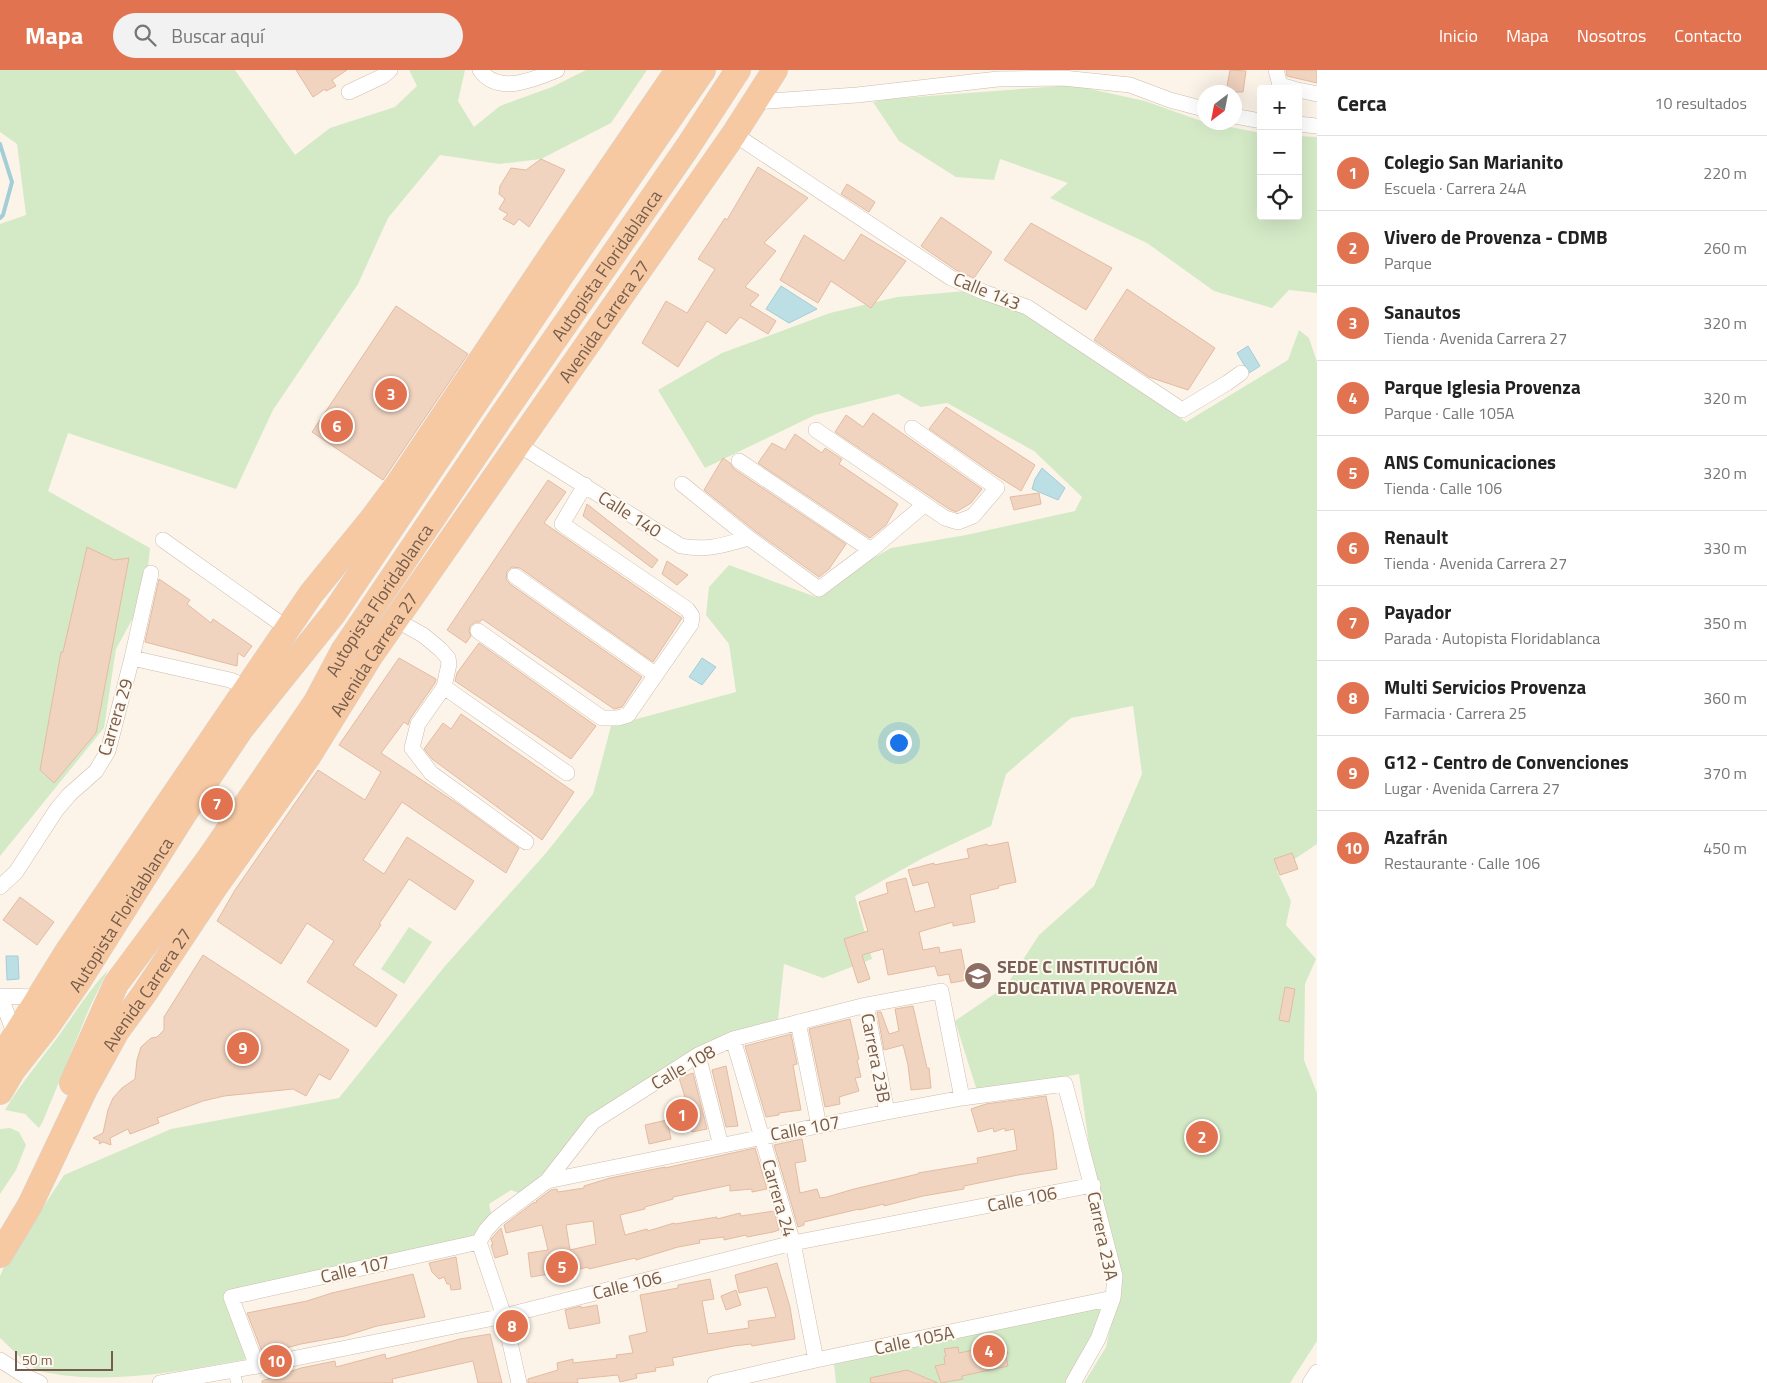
<!DOCTYPE html>
<html lang="es">
<head>
<meta charset="utf-8">
<style>
	body { margin:0; font-family:"Titillium Web",sans-serif; background:#f2f2f2; color:#222 }
	.controls { position:absolute; right:15px; top:15px; display:grid; overflow:hidden; border-radius:5px; box-shadow:0 5px 20px #0002 }
	.controls button { width:45px; height:45px; display:grid; place-items:center; padding:0; border:0; border-bottom:1px solid #e0e0e0; background:#fff; color:#222; font:25px sans-serif }
	.compass { position:absolute; left:1197px; top:15px; width:45px; height:45px; border-radius:50%; background:#fff; box-shadow:0 5px 20px #0002; rotate:212deg }
	.scale { position:absolute; left:15px; bottom:12px; width:98px; box-sizing:border-box; padding-left:5px; border:2px solid #765c4c; border-top:0; font-size:14px; line-height:18px; white-space:nowrap; color:#765c4c; -webkit-text-stroke:4px #fff8ee; paint-order:stroke }
	.you { position:absolute; left:898px; top:672px; width:18px; height:18px; margin:-12px; border:4px solid #fff; border-radius:50%; background:#1a73e8; box-shadow:0 0 0 8px #1a73e833 }
	.badge { display:grid; place-items:center; width:32px; height:32px; border-radius:50%; background:#e27351; color:#fff; font-size:16px; font-weight:700 }
	.pin { position:absolute; translate:-50% -50%; border:2px solid #fff; box-shadow:0 1px 5px #0006 }
	.list { margin:0; padding:0; list-style:none }
	h2 { display:flex; justify-content:space-between; align-items:center; height:65px; margin:0; padding:0 20px; font-size:21px }
	h2 small { font-size:16px; font-weight:400; color:#767676 }
	.list li { display:grid; grid-template-columns:32px 1fr auto; gap:15px; align-items:center; box-sizing:border-box; height:75px; padding:0 20px; border-top:1px solid #e0e0e0 }
	.list b { display:block; font-size:19px; white-space:nowrap }
	.list p { margin:0; font-size:16px; white-space:nowrap; color:#767676 }
	.list em { font-size:16px; font-style:normal; color:#767676 }
	.icon { flex:none; width:28px; height:28px; fill:none; stroke:currentColor; stroke-width:2; stroke-linecap:round; stroke-linejoin:round }
	.map { position:relative; flex:none; width:1317px; height:1313px; overflow:hidden }
	header { display:flex; align-items:center; gap:30px; box-sizing:border-box; height:70px; padding:0 25px; background:#e27351; color:#fff }
	header strong { font-size:24px }
	nav { display:flex; gap:28px; margin-inline-start:auto; font-size:18px }
	.search { width:350px; height:45px; background:#f2f2f2; display:flex; align-items:center; gap:12px; box-sizing:border-box; padding:0 18px; border-radius:28px; color:#767676; font-size:19px }
	main { display:flex }
	aside { flex:1; background:#fff }
	.map>svg:first-child { display:block }
</style>
</head>
<body>
<header>
<strong>Mapa</strong>
<div class="search"><svg class="icon" aria-label="search" viewBox="0 0 24 24"><circle cx="10" cy="10" r="6"/><path d="M15 15l6 6"/></svg>Buscar aquí</div>
<nav><a>Inicio</a><a>Mapa</a><a>Nosotros</a><a>Contacto</a></nav>
</header>
<main>
<div class="map">
<svg width="1317" height="1313" viewBox="0 0 1317 1313">
	<rect width="100%" height="100%" fill="#fcf4e8"/>
	<path fill="#d4eac6" d="M0,0H235L295,85L330,58L395,37L417,16L409,0H465L458,31L474,57L500,36L552,17L586,0H647L611,53L541,89L499,94L440,85L388,148L358,214L273,340L236,419L68,363L48,421L150,478L145,526L116,579L104,658L0,786V154L26,145L17,74L0,62Z
		M1072,15L1145,31L1204,52L1261,63V146H1298V66L1317,67V223L1289,220L1272,238L1214,221L1147,173L1050,128L1068,113L1000,89L994,110L956,107L899,71L873,32L889,29Z
		M966,221L1033,245L1186,352L1288,290L1299,260L1309,268L1317,292V774L1277,801L1291,831L1286,855L1316,889L1305,914L1304,990L1317,1023V1271L1290,1313H1084L1106,1277L1120,1212L1093,1103L1079,1004L978,1024L955,951L1006,916L1039,865L1094,816L1142,704L1133,636L1071,648L1006,704L991,756L923,788L855,826L872,889L823,908L784,894L778,950L733,964L591,1050L550,1102L521,1124L511,1120L489,1134L492,1147L476,1168L227,1225L248,1289C187,1300 122,1313 60,1305C53,1303 44,1303 37,1300C27,1295 9,1276 0,1268V1206L4,1197L64,1105L171,1059L339,1028L445,896L546,783L593,724L611,656L736,622L729,574L706,545L709,517L729,495L816,527L829,513L891,478L966,465L1075,441L1082,427L1034,381L947,333L921,337L898,324L815,345L705,398L658,320L722,283L830,243L897,227Z
		M409,857L432,872L404,914L381,899Z
		M108,900L89,939L43,1051L39,1058L25,1044L5,1040C20,1015 39,992 57,968C74,945 88,921 108,900Z
		M10,1058L19,1062L26,1075L16,1100L0,1124V1059Z
		M1108,1235L1067,1313H836L834,1294Z"/>
	<path fill="#bcdfe5" stroke="#a3ced7" d="M781,216L817,239L789,253L766,239Z
		M1248,276L1260,296L1249,303L1237,283Z
		M1042,398L1065,418L1058,430L1032,419L1035,409Z
		M702,588L716,597L702,615L689,607Z
		M6,886H18L19,909L7,910Z"/>
	<g fill="none" stroke-linecap="round" stroke-linejoin="round">
		<path stroke="#a3ced7" stroke-width="4" d="M0,74L12,112L3,145L0,148"/>
	</g>
	<path fill="#f1d4c0" stroke="#e3bba1" fill-rule="evenodd" d="M296,0H347L332,10L336,16L326,21L325,19L313,27Z
		M1230,0L1246,1L1243,22H1226Z
		M1286,0H1317V13L1287,6Z
		M541,89L565,100L529,157L519,149L514,155L503,149L508,144L499,139L505,129L499,124L500,116L511,98L526,100Z
		M758,97L808,128L764,173L776,181L745,217L759,225L750,235L776,251L768,264L740,247L726,264L707,251L678,297L642,273L666,231L687,243L715,199L698,189L725,148L727,150Z
		M847,114L875,132L869,142L841,124Z
		M941,147L992,182L974,208L956,200L921,176Z
		M1031,153L1112,198L1086,240L1004,190Z
		M861,164L906,191L871,238L831,211L818,233L780,210L804,165L844,191Z
		M1127,219L1215,278L1188,320L1149,307L1094,270Z
		M396,236L468,284L383,410L312,362Z
		M946,337L1035,395L1021,421L994,404L929,359Z
		M873,343L982,419L971,433L956,442L949,439L835,362L846,345L863,357Z
		M795,364L822,383L825,378L842,389L839,394L898,434L886,455L870,468L758,393L772,373L785,380Z
		M723,388L730,393L734,399L846,474L829,499L819,507L755,461L704,420Z
		M548,410L566,422L544,453L682,548L653,592L520,498L512,497L507,501L506,509L510,514L642,607L622,637L614,639L482,549L480,552H475L470,556L469,561L471,566L466,573L447,560Z
		M1039,423L1041,434L1014,440L1010,427Z
		M587,434L658,490L652,498L583,446Z
		M87,477L114,490L129,488L96,663L54,713L40,700L61,582H63Z
		M667,491L688,505L677,515L662,504Z
		M159,509L190,530L187,534L211,553L213,549L252,576L244,587L238,583L237,596L145,572Z
		M479,573L596,656L571,689L455,611L457,603Z
		M399,588L436,609L435,613L410,649L408,655L404,652L381,683L461,736L519,778L506,803L402,732L363,790L384,804L407,767L474,811L455,840L409,809L379,854L381,855L353,895L397,925L376,957L307,912L334,871L307,853L281,894L217,851L235,820L318,700L365,730L381,702L339,675Z
		M461,644L574,722L542,770L432,689L424,679L443,653L451,659Z
		M1008,772L1016,812L998,816L999,818L970,825L975,852L953,856V852L919,862L923,880L939,877L940,883L961,879L967,910L951,913L949,904L938,906L935,896L888,905L883,879L862,885L870,909L858,913L844,869L868,861L859,832L888,823L886,813L906,808L915,842L935,837L928,812L913,816L908,800L934,793V795L969,788L967,779L987,774L988,776Z
		M1292,783L1298,799L1280,805L1274,789Z
		M20,827L54,852L37,875L3,850Z
		M203,885L349,980L330,1010L319,1004L306,1026L293,1019L224,1026L203,1031L157,1048L159,1053L130,1064L128,1059L110,1068L111,1075L103,1072L99,1074L100,1071L93,1068L103,1063L108,1040L113,1028L122,1018L135,1009L137,990L141,977L151,968L157,967L164,960V947Z
		M1285,917L1295,919L1289,952L1279,950Z
		M913,936L927,998H929L931,1018L911,1020L908,995L903,975L884,980L877,942H881L889,964L899,961L895,939Z
		M850,949L859,989L857,990L861,1007L855,1008L859,1021L839,1027L840,1034L825,1037L809,959Z
		M791,964L797,994L793,995L801,1040L779,1043V1045L766,1047L745,976Z
		M726,996L738,1056L726,1057L712,1000Z
		M693,1003L707,1059L692,1062L685,1027L679,1008Z
		M1046,1026L1053,1061L1057,1099L1018,1105L964,1116V1119L923,1126L884,1136V1134L859,1140V1139L804,1152V1155L798,1157L774,1075L802,1069L806,1091L795,1093L800,1123L817,1119L820,1128L827,1127L854,1119L918,1104V1103L978,1093L977,1088L1017,1080L1014,1059L1005,1061V1058L994,1062L993,1058L978,1062L971,1039L986,1034Z
		M667,1050L671,1069L649,1074L645,1055Z
		M755,1078L767,1119L752,1122V1119L730,1121V1115L673,1127V1129L645,1137V1139L620,1145L625,1165L647,1159L648,1161L674,1153L675,1154L717,1147V1149L740,1143L741,1146L774,1141L779,1160L773,1162L747,1167L746,1165L724,1170V1167L699,1170L700,1173L678,1177L636,1190L635,1188L589,1199L588,1197L568,1202V1201L531,1207L528,1183L548,1180L542,1155L506,1163L504,1155L533,1133L537,1132L536,1131L551,1120L557,1119L558,1122L584,1118V1116L610,1108L665,1097V1098ZM593,1151L596,1174L570,1180L566,1155Z
		M501,1158L508,1184L495,1188L491,1175H493L491,1169Z
		M456,1187L461,1219L451,1220L450,1214H447L444,1207L439,1209L432,1202L429,1193Z
		M777,1193L790,1237L795,1269L752,1276L751,1274L734,1276L672,1288L674,1295L655,1298L656,1301L636,1304L637,1308L620,1312L618,1305L577,1309L578,1313H528V1309L558,1300L557,1293L573,1289V1293L617,1288L616,1285L633,1283L629,1266L647,1262L640,1225L678,1218V1215L710,1209L714,1229L702,1231L708,1264L749,1258L748,1251L776,1247L767,1217L739,1223L735,1205Z
		M413,1204L425,1247L377,1256L345,1266L301,1274L263,1284L247,1243L307,1231L332,1223Z
		M736,1220L741,1235L726,1240L721,1226Z
		M597,1235L600,1253L569,1259L565,1240L581,1236V1238Z
		M490,1264L502,1313H478L473,1291L392,1309L393,1313H262V1311L301,1298L335,1291L336,1297L385,1284L386,1289L460,1269Z
		M1002,1274L1008,1283L1006,1286L1008,1296L962,1306L963,1309L941,1313L935,1296L945,1294L944,1287L946,1286L944,1279L958,1277L959,1283Z
		M907,1300L938,1313H871L870,1308Z"/>
	<g fill="none" stroke-linecap="round" stroke-linejoin="round">
		<g stroke="#cebcae" stroke-width="12">
			<path id="pedestrian" d="M233,1300L237,1313"/>
		</g>
		<g stroke="#cebcae" stroke-width="16">
			<path id="minor" d="M480,0C498,25 533,10 557,0
				M1276,0L1280,15L1294,19
				M1298,20L1317,24
				M349,22L383,6L390,0
				M755,32L857,25L998,9L1063,8L1130,15L1170,30L1204,39
				M1234,46L1261,51
				M1298,54L1317,56
				M734,64L951,208L986,223L1027,237L1182,340L1227,313L1241,303
				M816,360L945,448L958,452L973,446L997,418L912,358
				M519,375L681,476C708,481 723,475 749,468
				M739,391L871,480
				M682,414L749,468L819,519L871,480L924,435
				M163,470L287,558
				M515,506L656,605
				M396,550L423,565L440,579L448,588L449,594L444,617L418,654L412,678L431,703L526,772
				M478,561L602,648H618L628,645L691,554L692,546L687,539L562,454L585,415
				M132,588L230,610L247,617
				M444,617L567,703
				M0,817L16,802L57,739L70,724L96,701L108,681L132,588L151,503
				M0,926L39,927
				M0,935L4,936L15,965
				M866,935L887,1042
				M798,952L819,1056
				M733,969L793,1173L816,1290
				M698,985L721,1076
				M547,1111L887,1042L962,1028L1065,1014L1115,1206L1113,1228L1098,1269L1073,1313
				M479,1172L486,1160L496,1149L547,1111L593,1052L698,985L733,969L866,935L941,921L962,1028
				M479,1172L504,1246L519,1313
				M0,1290L27,1307L40,1313
				M257,1296L231,1227L479,1172
				M160,1313L257,1296L504,1246L793,1173L1093,1115
				M715,1313L816,1290L1113,1228
				M1310,1313L1317,1302"/>
		</g>
		<g stroke="#d9d1cd" stroke-width="26">
			<g id="trunk">
				<path d="M0,990L67,882L311,524L372,449L398,414L552,184L678,0"/>
				<path id="s1" d="M72,1013L116,914L208,790L316,632L343,581L501,347L687,78L738,0"/>
				<path id="s2" d="M0,1022L13,1000L46,958L78,912L182,747L241,659L334,543L558,210L703,0"/>
				<path id="s3" d="M0,1185L30,1135L85,1019L117,961L144,924L215,817L308,687L371,585L734,64L775,0"/>
			</g>
		</g>
		<use href="#pedestrian" stroke="#fff" stroke-width="11"/>
		<use href="#minor" stroke="#fff" stroke-width="15"/>
		<use href="#trunk" stroke="#f6c9a2" stroke-width="25"/>
	</g>
	<defs>
		<g id="school-disc" transform="scale(1.4375)"><circle r="9.5" fill="#8d6e63" stroke="#fff8ee"/><path d="M0-5L7-2L0 1L-7-2ZM-4 1L0 2.5L4 1V4Q0 6-4 4Z" fill="#fff"/></g>
	</defs>
	<g fill-rule="evenodd">
		<use href="#school-disc" x="978" y="906"/>
	</g>
	<g text-anchor="middle" dominant-baseline="central" stroke-width="4" stroke-linejoin="round" paint-order="stroke">
		<g font-size="18" fill="#765c4c" stroke="#fff8ee">
			<text stroke="none"><textPath href="#s1" startOffset="979">Autopista Floridablanca</textPath></text>
			<text transform="translate(987 221) rotate(22)">Calle 143</text>
			<text stroke="none"><textPath href="#s3" startOffset="1114">Avenida Carrera 27</textPath></text>
			<text transform="translate(630 444) rotate(32)">Calle 140</text>
			<text stroke="none"><textPath href="#s1" startOffset="574">Autopista Floridablanca</textPath></text>
			<text stroke="none"><textPath href="#s3" startOffset="709">Avenida Carrera 27</textPath></text>
			<text transform="translate(115 647) rotate(-73)">Carrera 29</text>
			<text stroke="none"><textPath href="#s2" startOffset="215">Autopista Floridablanca</textPath></text>
			<text stroke="none"><textPath href="#s3" startOffset="304">Avenida Carrera 27</textPath></text>
			<text transform="translate(876 988) rotate(79)">Carrera 23B</text>
			<text transform="translate(683 997) rotate(-30)">Calle 108</text>
			<text transform="translate(805 1058) rotate(-11)">Calle 107</text>
			<text transform="translate(779 1128) rotate(74)">Carrera 24</text>
			<text transform="translate(1022 1129) rotate(-11)">Calle 106</text>
			<text transform="translate(1103 1166) rotate(78)">Carrera 23A</text>
			<text transform="translate(355 1199) rotate(-13)">Calle 107</text>
			<text transform="translate(627 1215) rotate(-14)">Calle 106</text>
			<text transform="translate(914 1270) rotate(-12)">Calle 105A</text>
		</g>
		<g font-size="18" font-weight="bold" fill="#785e54" stroke="#fff8ee" text-anchor="start">
			<text x="997" y="896">SEDE C INSTITUCIÓN<tspan x="997" dy="21">EDUCATIVA PROVENZA</tspan></text>
		</g>
	</g>
</svg>
<div class="controls">
<button>+</button>
<button>−</button>
<button><svg class="icon" aria-label="locate" viewBox="0 0 24 24"><circle cx="12" cy="12" r="6"/><path d="M12 2v4M12 18v4M2 12h4M18 12h4"/></svg></button>
</div>
<svg class="compass" viewBox="-18 -18 36 36"><path d="M0-13l5 13h-10z" fill="#e53935"/><path d="M0 13l5-13h-10z" fill="#767676"/></svg>
<div class="scale">50 m</div>
<div class="you"></div>
<div class="pin badge" style="left:682px;top:1045px">1</div>
<div class="pin badge" style="left:1202px;top:1067px">2</div>
<div class="pin badge" style="left:391px;top:324px">3</div>
<div class="pin badge" style="left:989px;top:1281px">4</div>
<div class="pin badge" style="left:562px;top:1197px">5</div>
<div class="pin badge" style="left:337px;top:356px">6</div>
<div class="pin badge" style="left:217px;top:734px">7</div>
<div class="pin badge" style="left:512px;top:1256px">8</div>
<div class="pin badge" style="left:243px;top:978px">9</div>
<div class="pin badge" style="left:276px;top:1291px">10</div>
</div>
<aside>
<h2>Cerca<small>10 resultados</small></h2>
<ul class="list">
<li><span class="badge">1</span><div><b>Colegio San Marianito</b><p>Escuela · Carrera 24A</p></div><em>220 m</em></li>
<li><span class="badge">2</span><div><b>Vivero de Provenza - CDMB</b><p>Parque</p></div><em>260 m</em></li>
<li><span class="badge">3</span><div><b>Sanautos</b><p>Tienda · Avenida Carrera 27</p></div><em>320 m</em></li>
<li><span class="badge">4</span><div><b>Parque Iglesia Provenza</b><p>Parque · Calle 105A</p></div><em>320 m</em></li>
<li><span class="badge">5</span><div><b>ANS Comunicaciones</b><p>Tienda · Calle 106</p></div><em>320 m</em></li>
<li><span class="badge">6</span><div><b>Renault</b><p>Tienda · Avenida Carrera 27</p></div><em>330 m</em></li>
<li><span class="badge">7</span><div><b>Payador</b><p>Parada · Autopista Floridablanca</p></div><em>350 m</em></li>
<li><span class="badge">8</span><div><b>Multi Servicios Provenza</b><p>Farmacia · Carrera 25</p></div><em>360 m</em></li>
<li><span class="badge">9</span><div><b>G12 - Centro de Convenciones</b><p>Lugar · Avenida Carrera 27</p></div><em>370 m</em></li>
<li><span class="badge">10</span><div><b>Azafrán</b><p>Restaurante · Calle 106</p></div><em>450 m</em></li>
</ul>
</aside>
</main>
</body>
</html>
